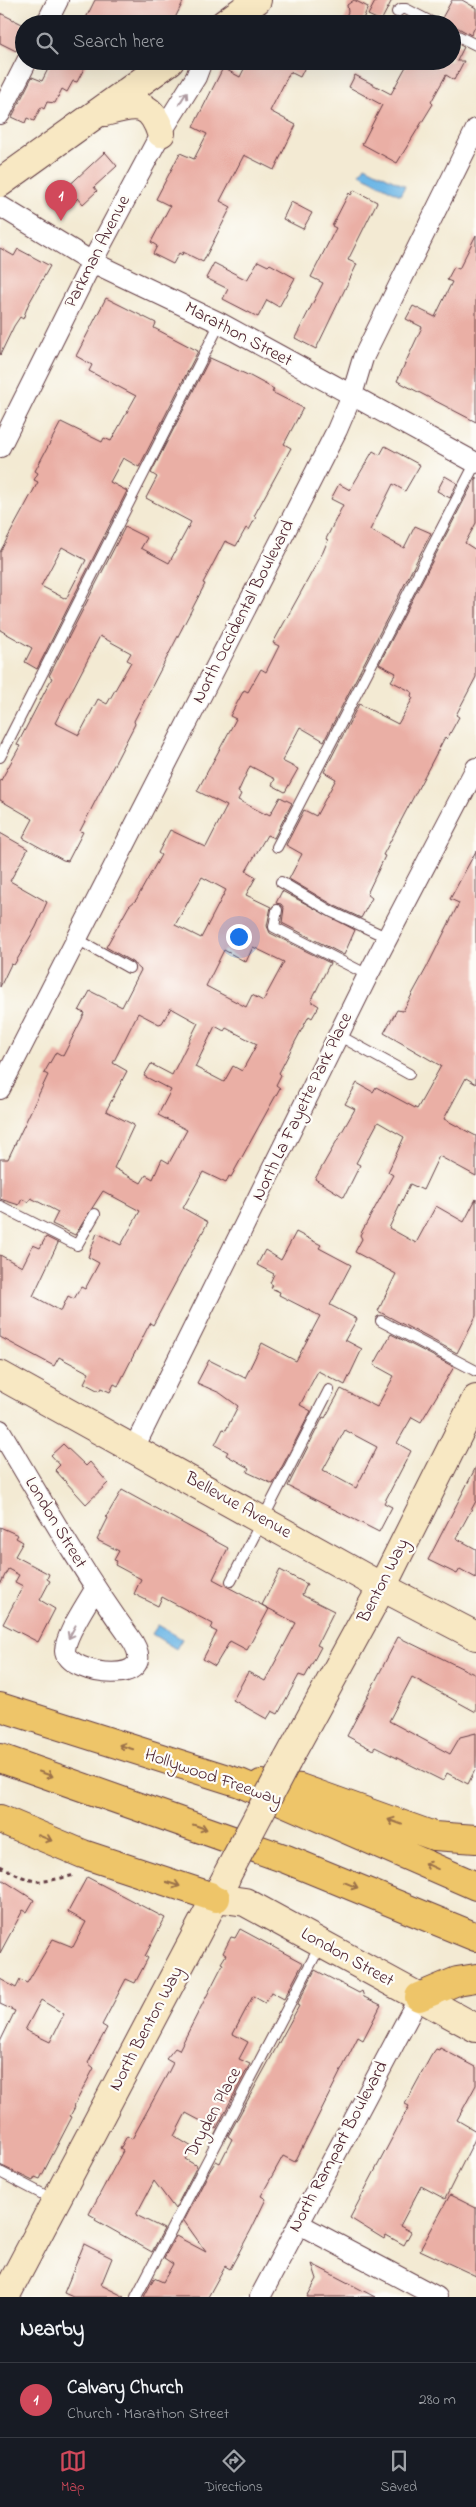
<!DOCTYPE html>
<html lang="en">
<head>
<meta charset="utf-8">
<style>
	body { margin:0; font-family:"Indie Flower",sans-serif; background:#242831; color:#f1f3f6 }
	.you { position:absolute; left:238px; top:936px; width:18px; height:18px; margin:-12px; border:4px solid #fff; border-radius:50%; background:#1a73e8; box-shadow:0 0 0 8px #1a73e833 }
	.badge { display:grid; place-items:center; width:32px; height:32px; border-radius:50%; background:#d1495b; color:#fff; font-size:16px; font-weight:700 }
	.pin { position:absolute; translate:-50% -41px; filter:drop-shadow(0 1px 2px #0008) }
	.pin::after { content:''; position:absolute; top:26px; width:18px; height:15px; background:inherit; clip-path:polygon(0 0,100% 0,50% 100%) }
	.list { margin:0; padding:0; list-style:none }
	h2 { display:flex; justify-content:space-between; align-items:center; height:65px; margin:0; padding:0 20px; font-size:21px }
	h2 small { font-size:16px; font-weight:400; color:#9ea1a6 }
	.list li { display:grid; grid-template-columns:32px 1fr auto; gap:15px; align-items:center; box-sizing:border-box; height:75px; padding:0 20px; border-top:1px solid #363941 }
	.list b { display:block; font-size:19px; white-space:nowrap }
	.list p { margin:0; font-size:16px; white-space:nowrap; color:#9ea1a6 }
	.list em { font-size:16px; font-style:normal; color:#9ea1a6 }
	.icon { flex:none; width:28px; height:28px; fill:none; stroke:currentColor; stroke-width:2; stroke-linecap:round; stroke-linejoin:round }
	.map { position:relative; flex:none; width:476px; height:2297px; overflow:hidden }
	.search { position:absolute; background:#171b24; box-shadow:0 5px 20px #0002; left:15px; right:15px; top:15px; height:55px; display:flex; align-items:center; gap:12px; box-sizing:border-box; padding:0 18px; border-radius:28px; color:#9ea1a6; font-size:19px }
	.sheet { height:140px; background:#171b24 }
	nav { display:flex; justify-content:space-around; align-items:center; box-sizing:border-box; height:70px; border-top:1px solid #363941; background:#171b24; font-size:14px; color:#9ea1a6 }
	nav a { display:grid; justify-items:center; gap:2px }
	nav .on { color:#d1495b }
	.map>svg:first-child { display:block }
</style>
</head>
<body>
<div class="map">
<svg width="476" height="2297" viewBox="0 0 476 2297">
	<rect width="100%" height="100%" fill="#fdfcf7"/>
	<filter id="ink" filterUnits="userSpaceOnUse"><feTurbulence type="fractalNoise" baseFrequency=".02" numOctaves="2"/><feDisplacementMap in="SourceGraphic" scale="10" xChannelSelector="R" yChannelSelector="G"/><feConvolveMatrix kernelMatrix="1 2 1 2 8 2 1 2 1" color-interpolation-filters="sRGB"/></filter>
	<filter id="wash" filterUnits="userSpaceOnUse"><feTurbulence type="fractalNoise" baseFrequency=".0096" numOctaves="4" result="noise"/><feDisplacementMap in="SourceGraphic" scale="20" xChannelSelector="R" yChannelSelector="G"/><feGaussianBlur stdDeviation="1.12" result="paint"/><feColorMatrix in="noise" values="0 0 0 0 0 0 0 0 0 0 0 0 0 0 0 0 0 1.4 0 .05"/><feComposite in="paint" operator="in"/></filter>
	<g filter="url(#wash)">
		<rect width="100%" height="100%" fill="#f3ead3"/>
		<path fill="#6eb7e6" stroke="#5c6b88" d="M365,166L405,186L400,195L360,174Z
			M158,1625L182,1639L176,1649L152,1634Z"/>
		<g id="blocks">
			<path fill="#eaafa5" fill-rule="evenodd" d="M95,0H184L172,24H83Z
				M354,0L368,7L361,24H342L348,12L347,5Z
				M376,0H392L381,21L368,15Z
				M452,0H462L476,8V25L471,35L444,20L442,18Z
				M0,13L24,25V36L16,51L0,43Z
				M452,41L464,47L457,61H464L454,80L446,75L431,102L433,104L397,163L362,144L382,105L349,87L355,75L391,94L409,61H452Z
				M52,61H88L77,82L73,81L67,92L62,89L55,103L47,102L44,109L41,107L34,121L27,118L25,123L12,117L32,77L42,81Z
				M248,61H308L300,77L290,72L270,111L296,125L274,170L244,155L220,201L231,207L203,262L183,252L182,255L179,253L173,264L153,254L157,246L151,242L170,206L156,199L180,153L194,159L207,134L193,127L223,68L240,77Z
				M105,152L117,166L94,187L97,191L83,204L78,198L73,203L62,192Z
				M354,190L377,202L348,260L357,264L316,349L295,338L323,283L311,277L336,228L332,226L349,193L351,195Z
				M291,202L312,213L303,229L283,219Z
				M476,235V422L397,381L422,327L406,319L413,306L435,317L452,282L447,280L454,267L459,269Z
				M0,248L14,256L18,249L50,266L28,305L23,319L20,317L14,326L0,355Z
				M258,261L268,266L270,264L295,278L279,307L267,300L258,317L223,299L228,289L206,278L214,263L247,280Z
				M106,298L156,323L154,328L198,351L139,467L123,458L110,482L127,491L37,669L25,662L32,648L0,630V552L38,482L34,480L38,473L35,471L61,422L102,442L104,438L111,441L136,396L89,371L92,365L76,356ZM62,547L86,560L66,599L41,586Z
				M210,358L250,376L274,389L272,392L303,408L284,444L291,448L254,516L256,517L249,530L246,528L236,546L225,541L203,583L205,584L134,721L135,724L80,831L83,832L68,861L63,860L23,838L33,819L0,800V782L20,746L17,745L52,678L49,676L125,527L147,538L141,548L169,563L191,522L146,498L157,477L151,473ZM100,636L131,653L127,660L131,662L107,704L98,699L79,735L55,723Z
				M385,446L420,465L405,491L393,484L370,530L404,548L415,526L431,533L324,741L300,727L282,761L298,769L285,792L272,785L275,779L250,766L238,792L241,794L238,800L265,814L266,813L270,815L280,797L292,803L274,838L267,835L246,871L256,877L246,895L271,907L267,926L270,933L330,963L311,1001L319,1006L312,1018L309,1016L295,1042L279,1073L281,1075L276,1085L280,1088L231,1177L229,1176L226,1183L203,1172L183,1208L208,1222L153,1325L150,1323L118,1386L114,1384L110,1392L101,1388L99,1391L84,1383L89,1373L59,1357L54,1366L0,1337V1255L22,1267L33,1245L40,1248L46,1237L58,1243L33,1296L61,1311L68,1296L74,1299L81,1287L85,1289L99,1263L88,1257L97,1233L121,1245L140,1211L103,1191L75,1235L52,1224L58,1212L31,1198L28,1202L22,1199L19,1205L0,1199V1159H8L48,1075L44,1073L56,1052L63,1056L85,1013L79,1011L90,991L122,1007L141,970L132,962L106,947L129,906L136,900L161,855L158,853L170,830L206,847L227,806L197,791L236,719L230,716L244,690L248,692L261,669L266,672L279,646L273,643L323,552L328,540L326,539L343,505L331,499L339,484L350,490L373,451L380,455ZM202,877L226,890L201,938L175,925ZM253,947L284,962L263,1001L252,995L246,1007L206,986L224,950L246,962ZM171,1008L198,1023L172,1075L151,1064L144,1076L171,1090L158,1115L187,1130L169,1163L162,1159L153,1179L146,1175L141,1183L114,1168L134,1125L106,1111L127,1071L113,1063L138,1013L159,1024L162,1023ZM215,1026L224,1031L226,1028L257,1044L242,1071L233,1066L224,1082L195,1067Z
				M445,476L457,483L450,498L437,491Z
				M476,477V523L465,543L476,550V677L456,715L459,717L447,739L445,737L383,855L385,856L367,894L372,898L361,918L335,906L289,879L302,854L286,845L304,810L316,816L336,779L324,772L359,704L398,724L413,698L411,696L412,692L391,681L396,673L379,664Z
				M0,833L28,849L10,881L47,902L36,927L14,965L11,964L0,987Z
				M476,851V1084L466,1078L444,1119L476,1136V1176L439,1156L423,1190L410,1184L389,1228L416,1243L436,1206L464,1222L476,1199V1316L457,1353L378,1311L396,1274L355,1252L362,1239L360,1235L393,1175L388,1172L404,1137L378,1122L356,1163L360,1165L344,1197L315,1179L355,1109L345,1104L357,1083L373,1092L376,1087L417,1109L441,1066L384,1033L397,1010L403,1011L427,967L459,903L450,899Z
				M282,891L355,930L344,955L282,923L284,908L281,904L276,903Z
				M296,1232L321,1245L319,1248L351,1265L330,1305L357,1319L345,1340L362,1349L345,1385L318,1371L300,1405L311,1411L273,1484L247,1472L249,1468L226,1455L228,1452L215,1445L223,1429L226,1430L238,1406L220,1393L197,1383L209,1360L245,1378L262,1343L296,1361L320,1316L279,1295L280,1292L271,1288L273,1285L270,1283L274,1274L257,1265L265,1250L281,1260Z
				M391,1334L454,1367L421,1422L412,1417L397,1443L411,1451L384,1503L392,1507L379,1532L288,1486L323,1417L325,1418L341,1389L377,1407L394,1376L374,1365ZM345,1430L377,1447L356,1488L323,1470Z
				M63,1444L86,1466L90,1462L108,1483L86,1504L55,1470L60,1465L51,1455Z
				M476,1467V1501L456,1538L476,1549V1578L460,1569L457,1574L428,1560Z
				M122,1490L228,1548L213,1579L269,1609L247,1650L230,1641L215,1666L203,1659L217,1632L211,1629L213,1624L162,1597L158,1606L134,1594L141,1579L115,1565L117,1561L114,1560L119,1551L97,1540L108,1518L106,1517Z
				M0,1527L18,1535L16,1538L23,1542L15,1556L49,1574L47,1579L50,1581L40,1600L55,1609L38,1642L3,1624L23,1586L15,1582L19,1575L8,1569L0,1585Z
				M280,1570L307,1584L302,1595L334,1611L317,1645L321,1647L305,1677L299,1675L278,1714L272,1711L267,1719L233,1700L248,1672L265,1681L296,1623L262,1605Z
				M398,1637L476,1675V1712L412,1677L389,1721L450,1754L460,1737L476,1733V1768L468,1784L447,1773L443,1781L375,1747L373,1750L347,1736Z
				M87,1877L165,1918L145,1956L148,1958L135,1983L126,1979L102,2025L107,2028L88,2063L94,2068L74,2106L75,2107L70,2116L72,2117L40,2179L35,2177L33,2181L0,2165V2042L15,2011L0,2004V1979L16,1988L20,1980L27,1983L53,1939L73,1947L86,1922L68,1912ZM41,2000L64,2014L50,2042L25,2030Z
				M0,1878L34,1900L27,1912L23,1910L0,1953Z
				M240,1929L303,1963L284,1999L271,1992L265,2003L253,1996L233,2034L248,2042L239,2059L250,2064L216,2129L186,2113L174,2136L192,2147L185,2159L197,2166L175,2209L154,2181L136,2215L164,2229L152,2252L95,2220L96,2218L89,2214L123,2151L120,2149L127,2136L132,2139L169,2071L173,2063L166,2059L175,2048L179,2050L223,1964L221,1963L226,1955L223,1953L231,1937L235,1938Z
				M315,1970L359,1993L362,1991L364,1997L381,2005L363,2040L358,2037L295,2162L283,2156L261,2196L266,2199L251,2230L230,2269L225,2266L208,2297H144L154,2278L163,2282L173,2264L164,2258L176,2236L206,2252L184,2221L209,2172L216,2161L220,2163L232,2139L228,2136L299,2006L297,2005Z
				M440,2048L476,2067V2085L457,2120L476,2131V2137L445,2199L421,2186L400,2226L411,2232L404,2245L386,2235L384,2239L350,2218L409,2106L405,2104L431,2056L436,2049L439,2050Z
				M450,2195L476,2208V2276L420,2250Z
				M84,2244L112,2258L101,2285L125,2297H73L64,2293Z
				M312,2264L356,2287L375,2297H307L317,2279Z"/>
		</g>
	</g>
	<g filter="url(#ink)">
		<use href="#blocks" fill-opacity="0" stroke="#633d44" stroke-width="1"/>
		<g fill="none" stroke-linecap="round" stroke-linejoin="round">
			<g stroke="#633d44" stroke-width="12">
				<path id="lane" d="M397,12L401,9H406L435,24
					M452,33L476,45
					M0,757L220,323
					M277,847L476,462
					M281,882L332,912L388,938
					M277,910L274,927L368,975
					M77,939L129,968
					M338,1035L409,1074
					M0,1206L77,1245L95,1214
					M381,1321L476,1371
					M231,1581L329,1390
					M0,2172L54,2200
					M136,2297L321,1944"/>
			</g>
			<g stroke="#633d44" stroke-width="22">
				<path id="street" d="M46,24L58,0
					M0,114L27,61
					M0,206L92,262L220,323L476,463
					M0,447L92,262L161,133L196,77L202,61
					M0,1089L337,430L352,395L363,358L476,129
					M0,1430C41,1499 81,1570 129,1636C169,1690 66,1675 65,1651C65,1635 87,1604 95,1589
					M134,1448L368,975L476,768
					M299,2224L437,2297
					M260,2297L419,1997"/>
			</g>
			<g stroke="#633d44" stroke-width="30">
				<path id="secondary" d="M224,24L257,0
					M105,112C134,104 150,99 161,133
					M0,183L170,61
					M0,1375L382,1587L476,1636
					M287,1761L382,1587L476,1399
					M216,1898L245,1902L476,2028
					M5,2297L226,1878"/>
			</g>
			<g stroke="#633d44" stroke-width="30">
				<path id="highway" d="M0,1707L240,1783L476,1886
					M0,1758L286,1859L476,1937
					M261,1784L300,1788L434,1836L476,1839
					M0,1819L83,1854L216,1898
					M419,1997L457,1981L476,1978"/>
			</g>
			<path stroke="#633d44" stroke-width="3" stroke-dasharray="4 4" stroke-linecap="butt" d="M0,1866C37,1885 34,1884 75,1875"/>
			<use href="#lane" stroke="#fff" stroke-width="10"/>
			<use href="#street" stroke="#fff" stroke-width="20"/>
			<use href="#secondary" stroke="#f8e8c3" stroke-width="28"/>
			<use href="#highway" stroke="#eec569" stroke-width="28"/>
			<g stroke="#633d44" stroke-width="30" stroke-linecap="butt">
				<path id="secondary-bridge" d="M227,1875L287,1761"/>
			</g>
			<use href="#secondary-bridge" stroke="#f8e8c3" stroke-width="28"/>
		</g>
		<defs><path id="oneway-shaft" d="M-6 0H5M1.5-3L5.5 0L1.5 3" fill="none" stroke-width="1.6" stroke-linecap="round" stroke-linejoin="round" transform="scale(1.25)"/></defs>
		<g stroke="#ae9aa0">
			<use href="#oneway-shaft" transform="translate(183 98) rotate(-58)"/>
			<use href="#oneway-shaft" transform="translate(72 1632) rotate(118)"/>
		</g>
		<g stroke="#9c724a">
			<use href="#oneway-shaft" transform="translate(126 1747) rotate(-163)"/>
			<use href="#oneway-shaft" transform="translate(46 1774) rotate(19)"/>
			<use href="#oneway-shaft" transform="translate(395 1822) rotate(-160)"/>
			<use href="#oneway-shaft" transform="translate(200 1827) rotate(19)"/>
			<use href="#oneway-shaft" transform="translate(45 1838) rotate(22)"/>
			<use href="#oneway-shaft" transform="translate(431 1866) rotate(-156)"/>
			<use href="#oneway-shaft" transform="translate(173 1884) rotate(18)"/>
			<use href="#oneway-shaft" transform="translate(351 1885) rotate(22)"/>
		</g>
	</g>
	<g text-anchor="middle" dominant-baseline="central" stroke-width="4.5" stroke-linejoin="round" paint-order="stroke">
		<g font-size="18" fill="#4a1f2b" stroke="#fdfcf7">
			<text transform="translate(98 252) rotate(-63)">Parkman Avenue</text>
			<text transform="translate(238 335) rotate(28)">Marathon Street</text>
			<text transform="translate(244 612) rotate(-63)">North Occidental Boulevard</text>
			<text transform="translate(303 1107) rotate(-64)">North La Fayette Park Place</text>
			<text transform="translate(238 1506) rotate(29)">Bellevue Avenue</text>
			<text transform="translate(55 1523) rotate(59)">London Street</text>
			<text transform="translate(384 1581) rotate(-63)">Benton Way</text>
			<text transform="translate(213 1778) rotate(19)">Hollywood Freeway</text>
			<text transform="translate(347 1958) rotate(29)">London Street</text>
			<text transform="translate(147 2029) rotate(-62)">North Benton Way</text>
			<text transform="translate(214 2113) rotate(-62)">Dryden Place</text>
			<text transform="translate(339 2147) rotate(-62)">North Rampart Boulevard</text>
		</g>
	</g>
</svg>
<div class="you"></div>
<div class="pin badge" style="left:61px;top:221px">1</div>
<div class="search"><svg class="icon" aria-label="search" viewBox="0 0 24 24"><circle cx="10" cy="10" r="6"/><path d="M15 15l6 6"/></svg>Search here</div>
</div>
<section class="sheet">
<h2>Nearby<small></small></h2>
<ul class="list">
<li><span class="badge">1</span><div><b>Calvary Church</b><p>Church · Marathon Street</p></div><em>280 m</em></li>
</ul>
</section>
<nav>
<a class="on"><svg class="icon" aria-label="map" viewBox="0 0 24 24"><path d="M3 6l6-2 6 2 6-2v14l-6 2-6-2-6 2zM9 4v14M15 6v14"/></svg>Map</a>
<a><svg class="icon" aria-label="directions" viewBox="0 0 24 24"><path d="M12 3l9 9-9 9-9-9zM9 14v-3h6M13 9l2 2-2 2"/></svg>Directions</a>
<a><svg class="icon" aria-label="saved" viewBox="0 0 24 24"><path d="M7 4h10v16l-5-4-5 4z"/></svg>Saved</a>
</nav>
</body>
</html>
